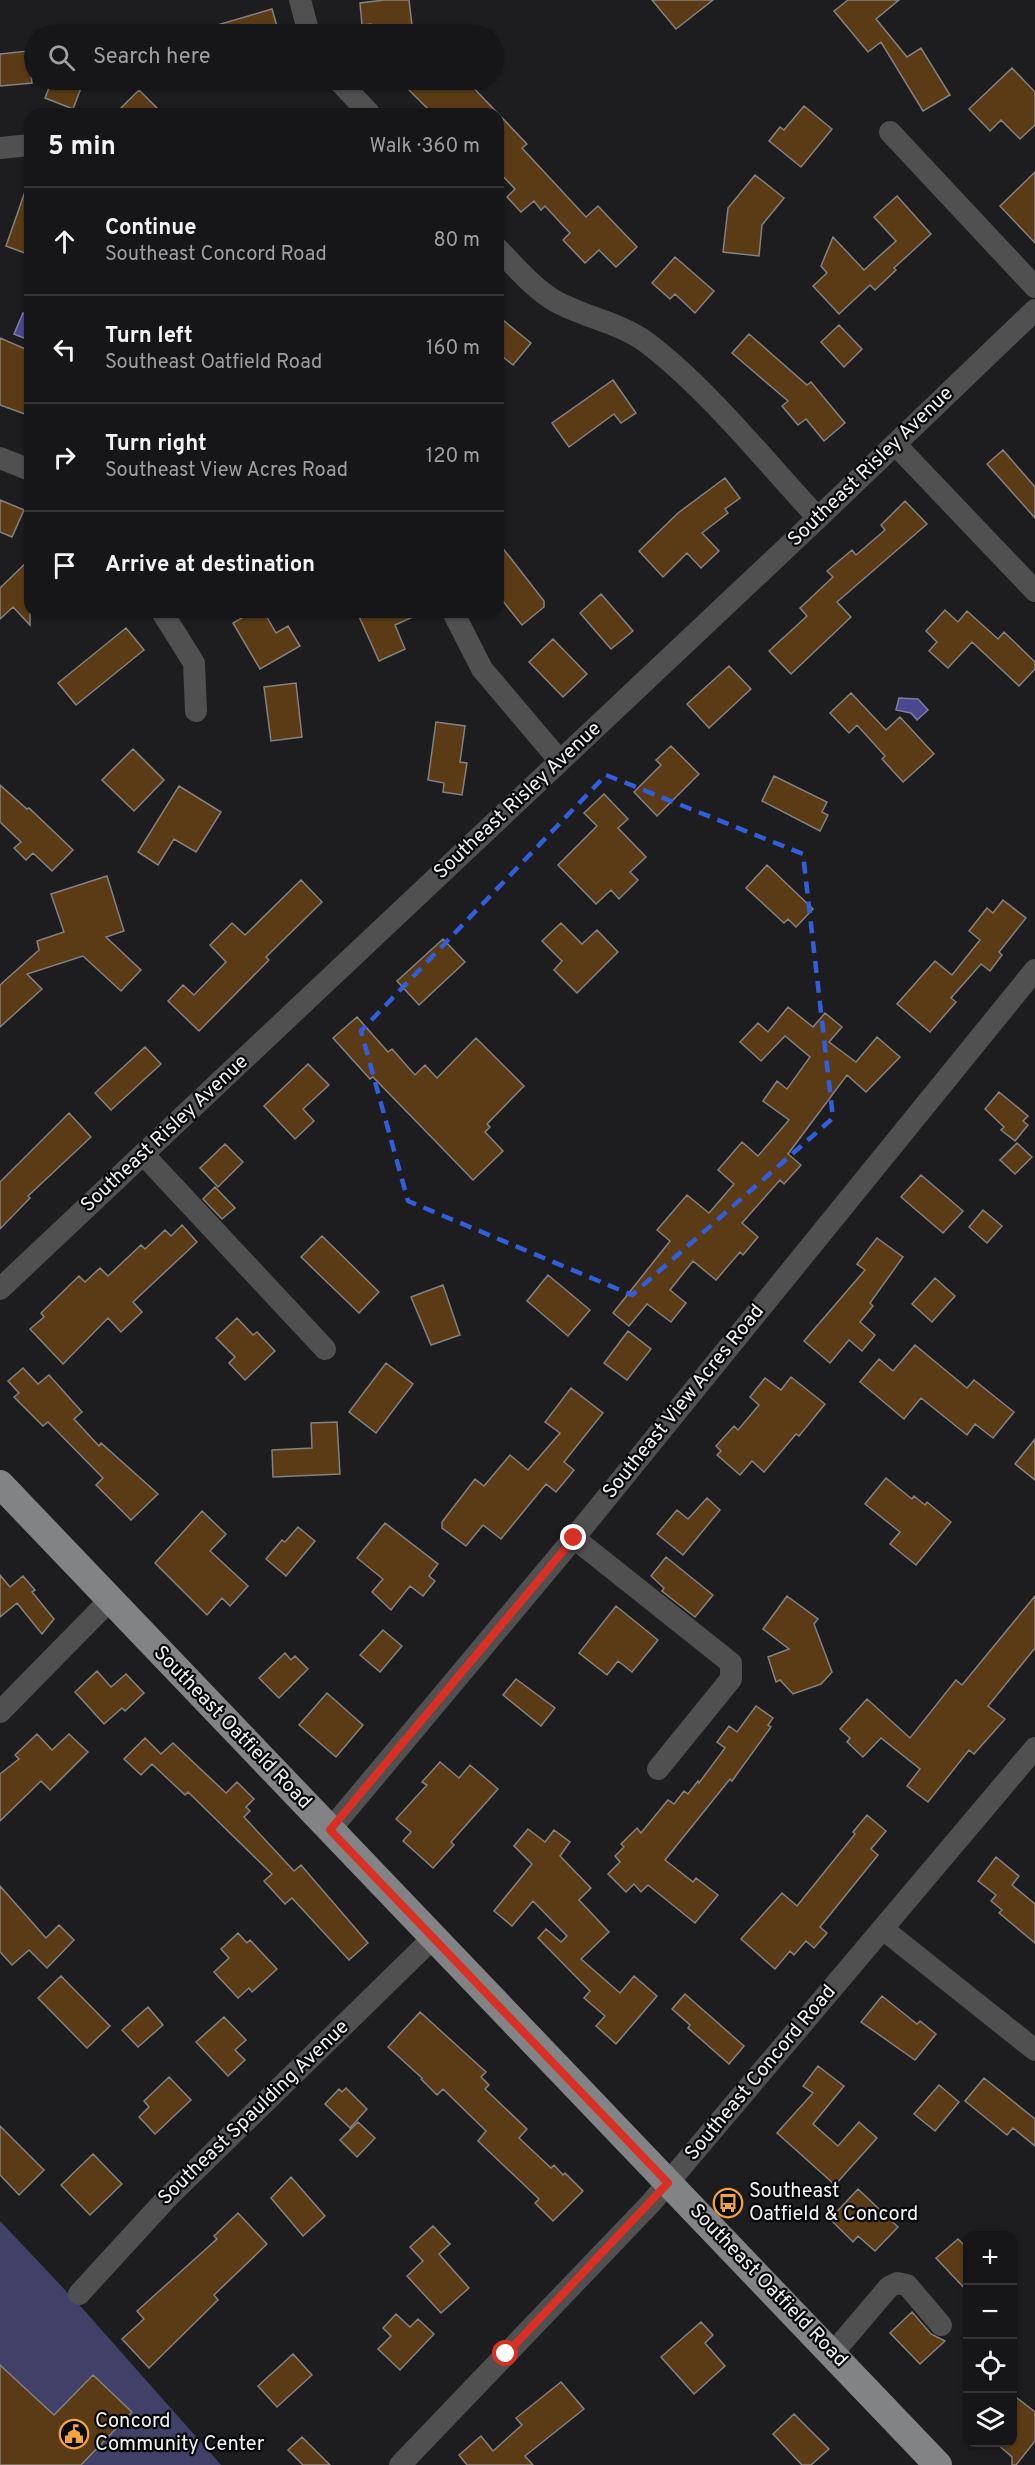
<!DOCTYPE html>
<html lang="en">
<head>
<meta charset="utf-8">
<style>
	body { margin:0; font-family:Overpass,sans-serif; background:#1f1f21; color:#f1f3f6 }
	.controls { position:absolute; right:18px; bottom:18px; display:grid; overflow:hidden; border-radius:12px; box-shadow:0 2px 4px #0004 }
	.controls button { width:54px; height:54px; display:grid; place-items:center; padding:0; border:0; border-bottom:2px solid #353537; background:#161618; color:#f1f3f6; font:30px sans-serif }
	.stop { position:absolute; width:18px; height:18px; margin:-14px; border:4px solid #d93025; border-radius:50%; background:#fff }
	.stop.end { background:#d93025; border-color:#fff; box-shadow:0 2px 6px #0008 }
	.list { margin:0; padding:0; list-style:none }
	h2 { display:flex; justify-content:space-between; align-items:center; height:78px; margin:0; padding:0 24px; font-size:26px }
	h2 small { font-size:20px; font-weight:400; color:#9e9fa2 }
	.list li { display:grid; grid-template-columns:39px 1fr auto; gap:18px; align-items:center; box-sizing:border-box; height:108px; padding:0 24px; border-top:2px solid #353537 }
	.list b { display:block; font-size:22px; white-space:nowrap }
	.list p { margin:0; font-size:20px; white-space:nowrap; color:#9e9fa2 }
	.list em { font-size:20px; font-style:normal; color:#9e9fa2 }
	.icon { flex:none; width:33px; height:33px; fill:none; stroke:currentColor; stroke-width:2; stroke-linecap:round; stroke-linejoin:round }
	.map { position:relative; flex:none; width:1035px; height:2465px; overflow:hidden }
	.search { position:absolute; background:#161618; box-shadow:0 2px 4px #0004; left:24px; top:24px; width:480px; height:66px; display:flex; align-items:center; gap:15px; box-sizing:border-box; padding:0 21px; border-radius:33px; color:#9e9fa2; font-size:22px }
	.panel { position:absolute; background:#161618; box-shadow:0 2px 4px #0004; left:24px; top:108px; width:480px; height:510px; border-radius:18px }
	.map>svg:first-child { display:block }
</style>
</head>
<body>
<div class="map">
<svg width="1035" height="2465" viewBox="0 0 1035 2465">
	<rect width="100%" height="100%" fill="#1d1d20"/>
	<path fill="#414069" d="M0,2221L83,2309L221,2465H0Z"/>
	<path fill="#4c478e" stroke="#7e7bad" stroke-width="1.5" d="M23,313L30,316V325L24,338L14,334Z
		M899,698L918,699L928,710L917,720L911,713L896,710Z"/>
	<path fill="#5b3b16" stroke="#84817f" stroke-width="1.5" d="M384,0H409L413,34H373L371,24L362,25L360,3Z
		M652,0H713L676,29Z
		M848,0H899L876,19L907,57L921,48L950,95L923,111L881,42L868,52L834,11Z
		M272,9L278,30L262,34H201L200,30Z
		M28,51L32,83L0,86V54Z
		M1012,68L1035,92V125L1020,139L1001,120L990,131L969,109Z
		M52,80H84L73,109L45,98Z
		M399,80H466L527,144L522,148L586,217L598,206L637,247L616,267L599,250L585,263L563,240L570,233L545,206L541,210L534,201L521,212L507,197L515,189L498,171V114H433Z
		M139,90L163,114H115Z
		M804,106L832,129L801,167L769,141L780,127L784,130Z
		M1035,172V243L1000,206Z
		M755,175L784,198L762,225L759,256L723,252L728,208Z
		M27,186H30V255L6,246Z
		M897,196L931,234L894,268L896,270L875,290L870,285L839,314L813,286L827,273L821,266L833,237L864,270L896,241L874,217Z
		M675,257L714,291L695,313L675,294L670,299L652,283Z
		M498,316L531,343L513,365L498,353Z
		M839,325L862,349L844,367L821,342Z
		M749,334L807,385L811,382L845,423L824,441L806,419L798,425L782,406L788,401L732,353Z
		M0,338L30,351V416L0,405Z
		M613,380L636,413L621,423L614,414L569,447L552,423Z
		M1003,450L1035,487V518L987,464Z
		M725,478L740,498L725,509L728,513L702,533L719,551L701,568L687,553L663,577L639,551L678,513Z
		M0,500L24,510L12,537L0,532Z
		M905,501L927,524L837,602L851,617L791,674L769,651L807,616L800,608L833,577L827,571L852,550L856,555L885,530L881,525Z
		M498,542L544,601V607L522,625L498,595Z
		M30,559V625L13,607L0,619V588Z
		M601,594L633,631L611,649L580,613Z
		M945,610L958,622L967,611L998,639L1004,632L1035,662V669L1019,686L972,642L948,668L929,651L937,642L926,631Z
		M252,612H264L276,633L288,626L300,646L260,669L233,623Z
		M357,612H424L395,625L405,649L379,661Z
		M126,628L144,650L76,705L58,683Z
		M553,639L587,674L563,697L529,662Z
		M729,666L751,689L709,728L687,704Z
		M296,683L302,737L271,741L264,687Z
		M851,693L886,730L900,717L934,754L903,782L882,759L885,756L857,725L849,733L830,713Z
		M436,722L465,726L460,762L467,763L462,795L443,792L444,783L428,780Z
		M671,746L699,774L657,816L634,792L661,765L656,760Z
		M133,749L164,780L134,811L102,780Z
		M774,776L827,802L822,812L828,815L820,831L762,801Z
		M0,785L27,809L29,808L73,850L52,871L33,853L26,860L14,848L21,842L0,822Z
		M179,786L221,812L196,852L174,839L158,865L138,852Z
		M604,794L628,819L618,828L646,857L630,872L638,880L619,899L611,890L596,904L558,865L597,826L584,813Z
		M767,865L813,909L796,927L788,919L784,923L746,888Z
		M107,876L124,931L106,937L141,970L121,991L83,956L27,974L42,989L0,1027V985L39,950L37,941L64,932L51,894Z
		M301,880L322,902L266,957L269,960L199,1031L168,1001L183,985L194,995L226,962L210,945L232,923L245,935Z
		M1003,900L1026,918L999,952L1002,955L990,971L981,964L951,998L956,1002L930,1032L897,1004L935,961L952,975L980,940L969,931L987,908L993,913Z
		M561,923L582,944L597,930L618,952L577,993L554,970L562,961L542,941Z
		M443,939L465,962L419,1005L397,981Z
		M788,1007L813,1027L825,1013L842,1027L829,1042L856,1062L877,1037L900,1057L866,1092L847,1075L788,1154L801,1165L784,1184L780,1180L742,1223L758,1237L743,1255L740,1252L716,1280L693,1261L670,1290L686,1303L671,1322L647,1304L629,1326L613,1313L670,1241L657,1230L687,1195L709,1213L734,1184L718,1170L742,1142L758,1156L789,1120L763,1101L777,1081L787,1089L810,1057L785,1036L761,1061L740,1042L758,1023L768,1032Z
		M357,1017L388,1052L392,1049L415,1075L425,1065L437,1078L476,1038L524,1086L487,1124L490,1127L485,1132L503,1151L473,1180L373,1077L370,1079L333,1038Z
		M145,1047L161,1064L111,1110L95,1093Z
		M308,1064L329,1085L303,1109L314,1121L295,1139L264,1106Z
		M999,1092L1028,1116L1023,1121L1028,1125L1015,1141L1001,1130L1004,1127L985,1109Z
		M69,1113L91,1137L28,1196L30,1198L0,1229V1182Z
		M1017,1143L1032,1157L1015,1174L1000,1160Z
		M225,1144L243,1162L218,1187L200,1168Z
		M921,1175L963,1211L943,1233L901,1197Z
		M215,1187L235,1208L222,1219L203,1199Z
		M983,1210L1002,1226L987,1243L969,1227Z
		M182,1225L197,1242L133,1302L142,1312L121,1332L108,1318L63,1364L30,1329L44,1317L41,1313L79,1276L85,1282L100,1268L108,1276L141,1245L145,1249L165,1230L171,1236Z
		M322,1236L379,1292L359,1313L301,1257Z
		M877,1238L903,1257L870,1303L873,1306L860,1322L875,1335L862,1351L849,1340L830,1363L804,1341L865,1270L857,1264Z
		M548,1275L590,1310L568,1336L527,1301Z
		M935,1278L955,1296L932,1322L912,1304Z
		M443,1285L460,1335L431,1345L411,1297Z
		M237,1318L253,1335L257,1332L275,1351L245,1380L229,1363L235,1357L216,1338Z
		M628,1331L651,1349L627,1380L604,1363Z
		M915,1345L967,1388L974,1380L1014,1412L993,1438L975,1424L967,1435L921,1398L904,1419L860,1382L879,1359L893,1371Z
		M386,1363L413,1384L376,1433L349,1412Z
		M23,1368L38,1384L49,1375L82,1412L74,1419L99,1446L101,1443L158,1494L131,1520L96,1485L103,1478L48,1422L43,1426L14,1397L19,1393L8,1381Z
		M791,1377L825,1404L799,1436L796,1434L764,1472L752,1461L740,1475L717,1455L721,1451L716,1446L734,1426L738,1430L759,1405L750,1397L765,1378L781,1390Z
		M571,1388L603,1413L564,1462L574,1470L556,1492L546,1484L501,1539L483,1525L466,1546L442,1528V1522L475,1479L484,1486L510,1455L528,1470L560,1433L545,1422Z
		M337,1422L340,1474L273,1477L272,1450L312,1448L311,1423Z
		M1035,1439V1480L1015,1464Z
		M886,1478L912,1499L914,1496L925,1505L927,1502L951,1522L916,1565L890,1544L900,1532L865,1504Z
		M707,1498L720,1510L683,1555L657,1534L677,1510L688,1519Z
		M202,1511L226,1534L210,1551L248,1586L230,1606L222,1598L207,1615L155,1563Z
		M385,1523L438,1564L429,1576L435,1581L423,1596L410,1586L391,1610L372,1592L383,1579L357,1558Z
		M298,1527L315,1541L286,1576L266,1559L282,1540L285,1542Z
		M666,1557L713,1595L695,1617L662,1591L664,1588L651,1576Z
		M0,1575L10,1587L23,1576L35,1590L32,1592L54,1619L42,1634L17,1603L0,1617Z
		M787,1596L818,1619L814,1624L832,1672L821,1684L793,1694L780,1680L776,1682L768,1657L789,1649L763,1629Z
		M1035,1596V1648L988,1706L1005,1719L974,1754L969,1750L928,1802L907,1786L920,1769L881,1738L863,1757L847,1742L850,1738L840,1729L867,1699L910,1738L956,1680L962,1685Z
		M616,1606L658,1640L632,1672L618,1661L607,1675L579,1653Z
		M383,1630L402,1646L380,1672L360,1655Z
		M285,1653L291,1660L295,1656L308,1669L279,1698L259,1678Z
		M97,1671L111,1687L126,1674L144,1693L125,1711L122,1708L104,1724L75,1692Z
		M516,1679L555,1708L541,1726L503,1695Z
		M327,1693L363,1725L336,1757L299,1725Z
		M756,1706L773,1718L768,1725L771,1727L732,1781L730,1779L665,1860L693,1882L696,1878L718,1895L695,1923L648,1885L641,1892L634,1884L626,1892L608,1874L620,1862L615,1856L624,1847L621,1844L637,1828L641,1833L668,1800L674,1804L684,1791L688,1794L698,1781L699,1783L725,1748L717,1742L729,1726L737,1732Z
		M37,1734L52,1750L69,1734L88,1752L50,1790L41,1781L0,1821V1774L19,1759L15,1755Z
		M145,1738L161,1754L173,1743L226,1793L237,1782L254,1799L246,1807L250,1811L244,1817L294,1871L301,1865L368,1943L349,1960L292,1898L285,1904L264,1881L272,1874L188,1792L185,1795L152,1764L141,1775L124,1759Z
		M440,1762L459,1778L470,1765L498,1789L451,1842L454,1845L433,1868L403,1841L411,1832L396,1819L427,1785L422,1782Z
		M867,1815L886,1831L871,1849L878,1855L820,1927L827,1933L814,1948L806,1941L794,1955L790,1951L775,1969L741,1939L782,1893L797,1906L855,1834L853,1832Z
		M528,1829L545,1842L554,1830L570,1842L560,1856L591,1888L579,1900L609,1932L581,1959L620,1993L634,1976L657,1996L616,2044L596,2026L605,2016L584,1998L590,1991L538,1938L546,1929L561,1942L567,1936L533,1901L512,1926L494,1911L532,1864L514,1846Z
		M996,1857L1019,1876L1012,1885L1035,1904V1943L999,1913L1002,1910L991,1901L996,1895L978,1881Z
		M0,1886L46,1938L59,1925L74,1940L47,1968L29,1950L12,1965L0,1952Z
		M238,1933L247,1943L250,1940L277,1969L252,1992L249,1988L238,1998L214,1972L229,1958L221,1949Z
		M61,1976L110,2026L87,2048L38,1998Z
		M685,1994L744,2046L729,2064L688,2028L690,2025L672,2009Z
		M882,1996L917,2024L920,2021L936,2034L915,2060L861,2022Z
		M148,2007L163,2025L138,2047L122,2030Z
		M420,2012L486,2072L481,2077L489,2085L485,2089L527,2129L519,2138L551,2168L554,2165L563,2175L565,2173L583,2191L553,2221L535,2203L539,2199L478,2141L486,2131L443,2089L437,2095L421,2079L422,2078L388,2047Z
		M224,2017L246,2040L235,2050L245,2060L228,2076L196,2042Z
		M818,2066L844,2086L813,2124L838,2146L859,2122L877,2138L835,2185L777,2133L813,2093L803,2086Z
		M169,2077L191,2100L155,2134L139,2117L149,2107L144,2101Z
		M984,2078L1035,2119V2146L1013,2128L1007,2135L965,2101Z
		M939,2085L959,2102L935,2131L914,2114Z
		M346,2088L367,2109L350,2128L325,2104L339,2089L342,2092Z
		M358,2122L375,2138L357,2157L340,2140Z
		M0,2126L44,2170L19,2195L0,2175Z
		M93,2154L122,2184L90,2215L61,2185Z
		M291,2177L325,2216L303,2236L271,2198Z
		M858,2189L898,2227L875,2251L858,2236L853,2242L830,2219Z
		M238,2213L267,2244L214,2295L218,2300L149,2368L122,2339L144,2319L137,2311L217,2239L214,2236Z
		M433,2226L450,2244L439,2254L469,2288L441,2313L407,2276L423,2261L410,2247Z
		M958,2239L968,2249V2292L936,2258Z
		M912,2312L931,2334L945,2341L920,2364L890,2333Z
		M396,2314L410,2327L418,2319L434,2334L400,2370L378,2349L391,2336L383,2328Z
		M701,2322L713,2335L705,2343L725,2366L694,2394L661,2357Z
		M293,2354L312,2375L277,2407L258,2386Z
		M0,2365L54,2415L93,2375L132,2412L81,2465H0Z
		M561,2382L584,2409L525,2456L533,2465H467L459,2455L481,2436L493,2451L522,2425L516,2418Z
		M1012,2394L1035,2412V2441L1016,2465H1012V2457L995,2442H1012Z
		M794,2414L829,2449L811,2465H802L773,2434Z
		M302,2437L330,2465H303L288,2450Z"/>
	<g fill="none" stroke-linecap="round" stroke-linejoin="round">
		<path stroke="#505051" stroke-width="22" d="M300,0L309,34
			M338,80L370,114
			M890,132L1035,287
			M0,148L30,145
			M498,249C516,267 533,288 555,301C584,317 620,323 646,342C707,388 766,462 818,518
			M895,444L1035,591
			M0,458L30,470
			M162,612L194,663L196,711
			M453,612L482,669L560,761
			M143,1154L325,1349
			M0,1289L818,518L1035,310
			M574,1538L731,1663V1679L658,1769
			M0,1712L110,1600
			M330,1830L574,1538L1035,970
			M883,1929L1035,2050
			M79,2294L168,2197L434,1937
			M833,2353L889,2287L897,2283L907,2285L941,2325
			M400,2465L651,2203L1035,1748"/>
		<path stroke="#828385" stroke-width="28" d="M0,1484L938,2465"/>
	</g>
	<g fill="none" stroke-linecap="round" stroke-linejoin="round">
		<path stroke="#d93025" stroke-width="8" d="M506,2354L668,2183L330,1830L574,1538"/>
	</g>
	<path fill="none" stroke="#325edb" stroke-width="4.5" stroke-dasharray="12 8" stroke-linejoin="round" d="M606,775L803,854L833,1118L632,1295L408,1201L361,1031Z"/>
	<defs>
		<g id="bus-ring" transform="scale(1.5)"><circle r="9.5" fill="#070809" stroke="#f4a344" stroke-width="1.5"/><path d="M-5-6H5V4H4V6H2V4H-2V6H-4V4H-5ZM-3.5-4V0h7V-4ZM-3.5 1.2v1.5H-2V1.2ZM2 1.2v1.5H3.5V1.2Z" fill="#f4a344"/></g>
		<g id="civic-ring" transform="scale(1.5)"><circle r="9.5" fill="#070809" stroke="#f4a344" stroke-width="1.5"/><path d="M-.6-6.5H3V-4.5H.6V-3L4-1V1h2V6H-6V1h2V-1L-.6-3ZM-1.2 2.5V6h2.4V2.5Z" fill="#f4a344"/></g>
	</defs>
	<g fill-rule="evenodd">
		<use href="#bus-ring" x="728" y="2203"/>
		<use href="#civic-ring" x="74" y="2434"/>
	</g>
	<g text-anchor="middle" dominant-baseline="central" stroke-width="4.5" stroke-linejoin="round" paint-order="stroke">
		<g font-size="20" fill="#f3f3f5" stroke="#070809">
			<text transform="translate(871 467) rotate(-44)">Southeast Risley Avenue</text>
			<text transform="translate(518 801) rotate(-43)">Southeast Risley Avenue</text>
			<text transform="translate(165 1134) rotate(-43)">Southeast Risley Avenue</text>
			<text transform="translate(684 1402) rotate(-51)">Southeast View Acres Road</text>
			<text transform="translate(232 1728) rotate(46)">Southeast Oatfield Road</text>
			<text transform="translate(761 2073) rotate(-50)">Southeast Concord Road</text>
			<text transform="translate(254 2113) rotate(-44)">Southeast Spaulding Avenue</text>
			<text transform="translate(768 2286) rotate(46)">Southeast Oatfield Road</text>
		</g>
		<g font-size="20" fill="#f3f3f5" stroke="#070809" text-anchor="start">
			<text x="749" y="2192">Southeast<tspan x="749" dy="23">Oatfield &amp; Concord</tspan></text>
			<text x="95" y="2422">Concord<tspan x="95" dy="23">Community Center</tspan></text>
		</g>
	</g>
</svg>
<div class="controls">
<button>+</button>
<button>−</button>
<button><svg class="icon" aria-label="locate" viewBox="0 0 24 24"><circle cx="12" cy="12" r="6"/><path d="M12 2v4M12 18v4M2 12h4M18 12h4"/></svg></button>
<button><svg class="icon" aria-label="layers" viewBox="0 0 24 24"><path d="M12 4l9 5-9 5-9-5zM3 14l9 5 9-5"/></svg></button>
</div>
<div class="stop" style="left:506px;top:2354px"></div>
<div class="stop end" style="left:574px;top:1538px"></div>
<div class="search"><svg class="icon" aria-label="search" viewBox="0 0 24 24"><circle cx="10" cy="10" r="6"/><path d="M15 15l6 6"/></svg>Search here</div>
<section class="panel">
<h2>5 min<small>Walk · 360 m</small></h2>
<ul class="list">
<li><svg class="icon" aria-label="ahead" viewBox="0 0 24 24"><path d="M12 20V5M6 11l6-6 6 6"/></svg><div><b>Continue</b><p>Southeast Concord Road</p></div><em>80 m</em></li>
<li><svg class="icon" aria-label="left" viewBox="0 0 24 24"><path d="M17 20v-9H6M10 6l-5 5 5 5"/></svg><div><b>Turn left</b><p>Southeast Oatfield Road</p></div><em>160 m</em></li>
<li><svg class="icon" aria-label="right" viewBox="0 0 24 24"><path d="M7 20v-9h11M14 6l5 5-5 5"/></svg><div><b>Turn right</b><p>Southeast View Acres Road</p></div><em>120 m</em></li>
<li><svg class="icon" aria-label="arrive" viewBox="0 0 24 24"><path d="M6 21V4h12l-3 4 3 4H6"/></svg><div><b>Arrive at destination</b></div></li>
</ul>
</section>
</div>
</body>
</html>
